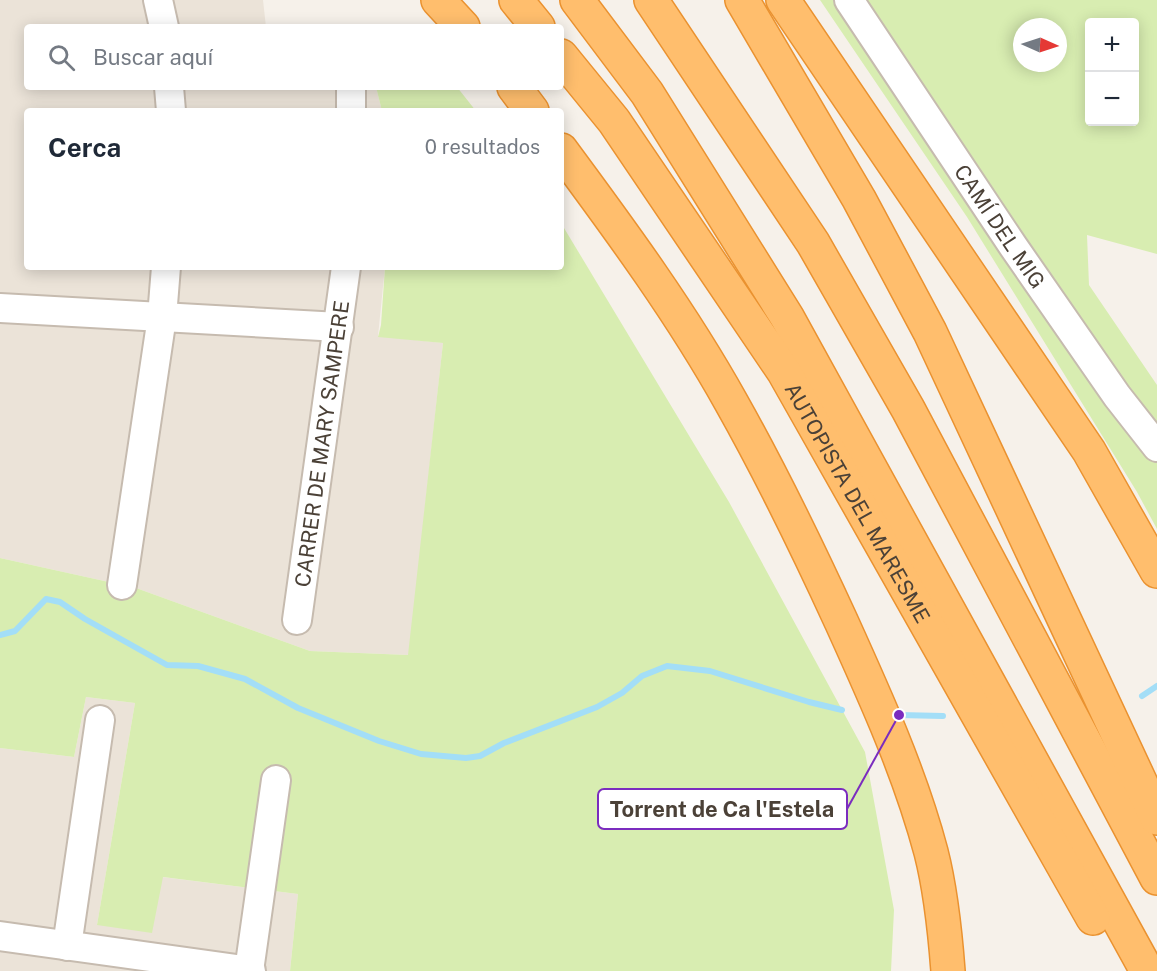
<!DOCTYPE html>
<html lang="es">
<head>
<meta charset="utf-8">
<style>
	body { margin:0; font-family:"Public Sans",sans-serif; background:#f6f6f7; color:#1f2937 }
	.controls { position:absolute; right:18px; top:18px; display:grid; overflow:hidden; border-radius:6px; box-shadow:0 3px 15px #0003 }
	.controls button { width:54px; height:54px; display:grid; place-items:center; padding:0; border:0; border-bottom:2px solid #e0e1e3; background:#fff; color:#1f2937; font:30px sans-serif }
	.compass { position:absolute; left:1013px; top:18px; width:54px; height:54px; border-radius:50%; background:#fff; box-shadow:0 3px 15px #0003; rotate:93deg }
	.list { margin:0; padding:0; list-style:none }
	h2 { display:flex; justify-content:space-between; align-items:center; height:78px; margin:0; padding:0 24px; font-size:26px }
	h2 small { font-size:20px; font-weight:400; color:#747a83 }
	.icon { flex:none; width:33px; height:33px; fill:none; stroke:currentColor; stroke-width:2; stroke-linecap:round; stroke-linejoin:round }
	.map { position:relative; flex:none; width:1157px; height:971px; overflow:hidden }
	.search { position:absolute; background:#fff; box-shadow:0 3px 15px #0003; left:24px; top:24px; width:540px; height:66px; display:flex; align-items:center; gap:15px; box-sizing:border-box; padding:0 21px; border-radius:6px; color:#747a83; font-size:22px }
	.panel { position:absolute; background:#fff; box-shadow:0 3px 15px #0003; left:24px; top:108px; width:540px; height:162px; border-radius:6px }
	.map>svg:first-child { display:block }
</style>
</head>
<body>
<div class="map">
<svg width="1157" height="971" viewBox="0 0 1157 971">
	<rect width="100%" height="100%" fill="#f6f1ea"/>
	<path fill="#ebe3d8" d="M0,0H263L266,27H27V87H376L382,111H27V267H385L378,336L443,343L409,655L310,651L136,588L0,558Z
		M86,697L135,703L97,925L162,877L298,894L290,971H0V748L74,757Z"/>
	<path fill="#d8edb1" fill-rule="evenodd" d="M820,0H1157V254L1087,235L1089,285L1157,385V529L1137,492L967,217ZM1090,22H1134V122H1090ZM1022,27H1058V63H1022Z
		M376,87H457L476,111H382Z
		M561,223L729,502L865,752L894,910L891,971H290L298,894L163,877L152,933L97,925L135,703L86,697L74,757L0,748V558L136,588L310,651L408,655L443,343L378,337L381,325L385,267H561Z"/>
	<g fill="none" stroke-linecap="round" stroke-linejoin="round">
		<path stroke="#a3def7" stroke-width="6" d="M0,635L15,631L46,599L60,602L85,619L167,665L198,666L245,679L298,708L379,741L421,754L466,758L480,756L504,743L597,707L622,693L642,676L667,666L710,671L809,702L842,710
			M1142,696L1157,686
			M899,715L943,716"/>
		<g stroke="#c6bbaf" stroke-width="32">
			<g id="minor">
				<path d="M158,0L164,27"/>
				<path id="s1" d="M849,0L1013,246L1117,396L1157,447"/>
				<path d="M169,87L171,111"/>
				<path d="M351,87V111"/>
				<path d="M0,308L339,327"/>
				<path d="M122,585L162,317L166,267"/>
				<path id="s2" d="M297,620L346,267"/>
				<path d="M0,936L251,971"/>
				<path d="M67,946L100,720"/>
				<path d="M249,971L276,780"/>
			</g>
		</g>
		<g stroke="#ea9230" stroke-width="36">
			<g id="highway">
				<path d="M438,0L463,27"/>
				<path d="M516,0L538,27"/>
				<path d="M577,0L647,93L787,317L1147,971"/>
				<path d="M651,0L813,243L908,409L1157,878"/>
				<path d="M742,0L859,199L930,332L1157,818"/>
				<path d="M783,0L1089,451L1157,571"/>
				<path id="s3" d="M561,56L614,121L784,372L1093,918"/>
				<path d="M514,87L532,111"/>
				<path d="M561,150C621,231 682,314 731,402C771,473 807,547 841,621C875,696 910,773 931,852C941,891 945,931 948,971"/>
			</g>
		</g>
		<use href="#minor" stroke="#fff" stroke-width="28"/>
		<use href="#highway" stroke="#ffbe6d" stroke-width="33"/>
	</g>
	<g text-anchor="middle" dominant-baseline="central" stroke-width="6" stroke-linejoin="round" paint-order="stroke">
		<g font-size="21" fill="#4b4137" stroke="#fff">
			<text stroke="none"><textPath href="#s1" startOffset="272">CAMÍ DEL MIG</textPath></text>
			<text stroke="none"><textPath href="#s2" startOffset="178">CARRER DE MARY SAMPERE</textPath></text>
			<text stroke="none"><textPath href="#s3" startOffset="537">AUTOPISTA DEL MARESME</textPath></text>
		</g>
	</g>
	<path fill="none" stroke="#7b2cbf" stroke-width="2" d="M899 715L847 809"/>
	<circle fill="#7b2cbf" stroke="#fff" stroke-width="2" cx="899" cy="715" r="6"/>
	<rect fill="#fff" stroke="#7b2cbf" stroke-width="2" x="598" y="789" width="249" height="40" rx="6"/>
	<g font-size="22" text-anchor="middle" font-weight="bold" fill="#4b4137">
		<text x="722" y="817">Torrent de Ca l'Estela</text>
	</g>
</svg>
<div class="controls">
<button>+</button>
<button>−</button>
</div>
<svg class="compass" viewBox="-18 -18 36 36"><path d="M0-13l5 13h-10z" fill="#e53935"/><path d="M0 13l5-13h-10z" fill="#747a83"/></svg>
<div class="search"><svg class="icon" aria-label="search" viewBox="0 0 24 24"><circle cx="10" cy="10" r="6"/><path d="M15 15l6 6"/></svg>Buscar aquí</div>
<section class="panel">
<h2>Cerca<small>0 resultados</small></h2>
<ul class="list">
</ul>
</section>
</div>
</body>
</html>
